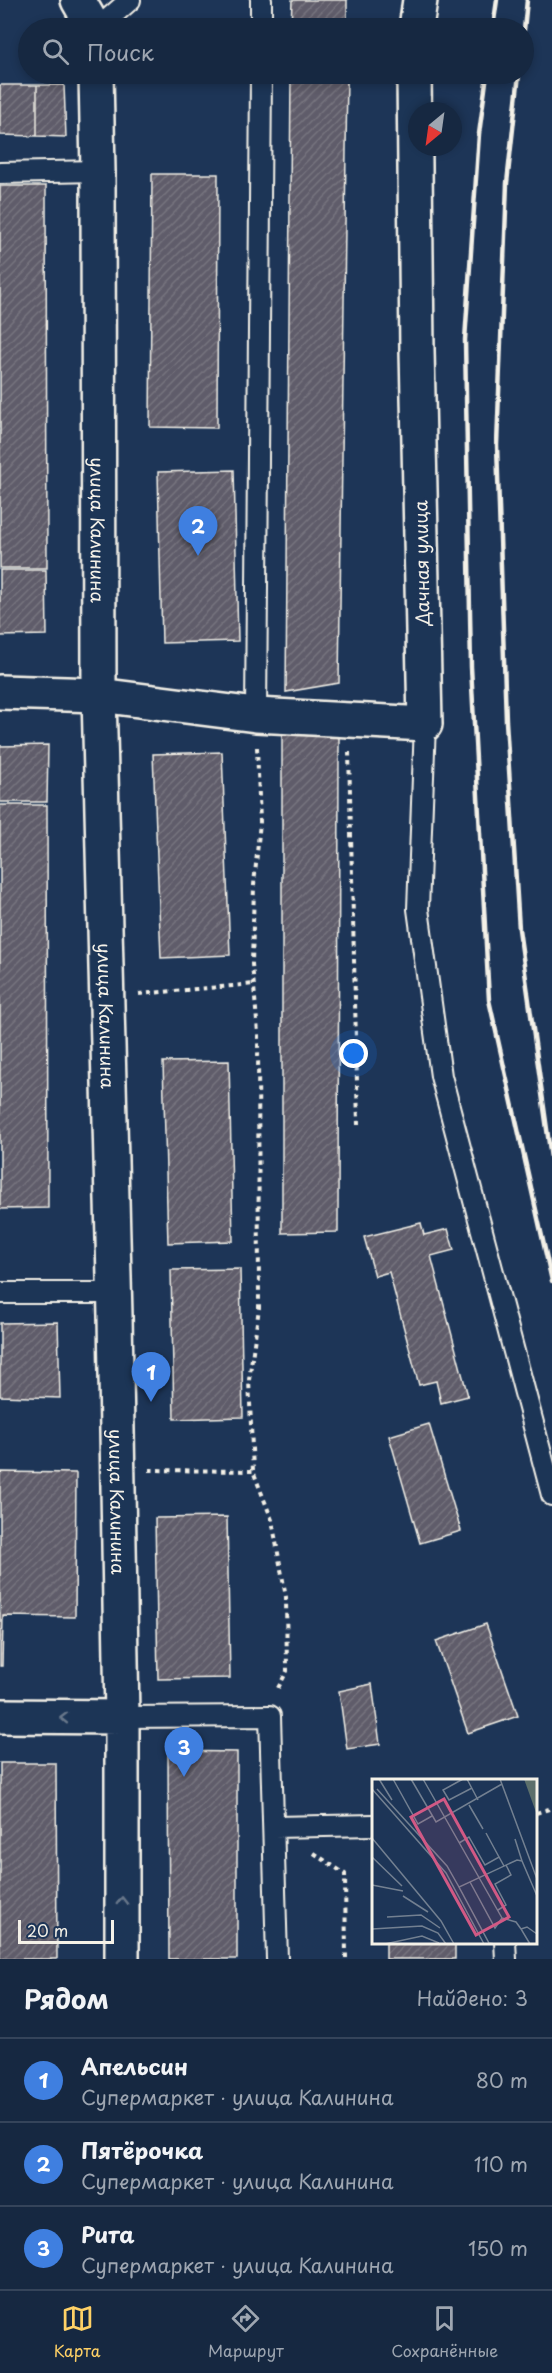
<!DOCTYPE html>
<html lang="ru">
<head>
<meta charset="utf-8">
<style>
	body { margin:0; font-family:"Playpen Sans",sans-serif; background:#23344c; color:#f1f3f6 }
	.compass { position:absolute; left:408px; top:102px; width:54px; height:54px; border-radius:50%; background:#162841; box-shadow:0 3px 9px #0003; rotate:209deg }
	.scale { position:absolute; left:18px; bottom:15px; width:96px; box-sizing:border-box; padding-left:6px; border:3px solid #f4f1e8; border-top:0; font-size:16px; line-height:21px; white-space:nowrap; color:#f4f1e8; -webkit-text-stroke:4px #1d3557; paint-order:stroke }
	.you { position:absolute; left:354px; top:1054px; width:21px; height:21px; margin:-15px; border:4px solid #fff; border-radius:50%; background:#1a73e8; box-shadow:0 0 0 9px #1a73e833 }
	.badge { display:grid; place-items:center; width:39px; height:39px; border-radius:50%; background:#ffd166; color:#fff; font-size:20px; font-weight:700 }
	.pin { position:absolute; translate:-50% -50px; filter:drop-shadow(0 2px 3px #0008) }
	.pin::after { content:''; position:absolute; top:32px; width:21px; height:18px; background:inherit; clip-path:polygon(0 0,100% 0,50% 100%) }
	.list { margin:0; padding:0; list-style:none }
	h2 { display:flex; justify-content:space-between; align-items:center; height:78px; margin:0; padding:0 24px; font-size:26px }
	h2 small { font-size:20px; font-weight:400; color:#9ea6b1 }
	.list li { display:grid; grid-template-columns:39px 1fr auto; gap:18px; align-items:center; box-sizing:border-box; height:84px; padding:0 24px; border-top:2px solid #35445a }
	.list b { display:block; font-size:22px; white-space:nowrap }
	.list p { margin:0; font-size:20px; white-space:nowrap; color:#9ea6b1 }
	.list em { font-size:20px; font-style:normal; color:#9ea6b1 }
	.icon { flex:none; width:33px; height:33px; fill:none; stroke:currentColor; stroke-width:2; stroke-linecap:round; stroke-linejoin:round }
	.map { position:relative; flex:none; width:552px; height:1959px; overflow:hidden }
	.search { position:absolute; background:#162841; box-shadow:0 3px 9px #0003; left:18px; right:18px; top:18px; height:66px; display:flex; align-items:center; gap:15px; box-sizing:border-box; padding:0 21px; border-radius:33px; color:#9ea6b1; font-size:22px }
	.sheet { height:330px; background:#162841 }
	nav { display:flex; justify-content:space-around; align-items:center; box-sizing:border-box; height:84px; border-top:2px solid #35445a; background:#162841; font-size:16px; color:#9ea6b1 }
	nav a { display:grid; justify-items:center; gap:3px }
	nav .on { color:#ffd166 }
	.map>svg:first-child { display:block }
</style>
</head>
<body>
<div class="map">
<svg width="552" height="1959" viewBox="0 0 552 1959">
	<defs>
		<pattern id="building-hatch" width="6" height="6" patternUnits="userSpaceOnUse" patternTransform="scale(1.5)"><rect width="6" height="6" fill="#5f5c6a"/><path d="M-1 1l2-2M0 6l6-6M5 7l2-2" fill="none" stroke="#77747f"/></pattern>
	</defs>
	<rect width="100%" height="100%" fill="#1d3557"/>
	<filter id="ink" filterUnits="userSpaceOnUse"><feTurbulence type="fractalNoise" baseFrequency=".0167" numOctaves="2"/><feDisplacementMap in="SourceGraphic" scale="12" xChannelSelector="R" yChannelSelector="G"/><feConvolveMatrix kernelMatrix="1 2 1 2 8 2 1 2 1" color-interpolation-filters="sRGB"/></filter>
	<g filter="url(#ink)">
		<path fill="url(#building-hatch)" stroke="#f4f1e8" stroke-width="1.5" d="M292,0H347V28H291Z
			M291,74H347L339,683L286,692Z
			M0,85H37V136L0,135Z
			M37,85H64L66,137L37,136Z
			M152,174H218L217,428L150,427Z
			M0,186H46L47,568H0Z
			M234,470L238,641L162,643L158,472Z
			M0,570H46L47,635L0,636Z
			M282,734L339,735L338,1232L282,1233Z
			M48,745L47,802H0V746Z
			M222,752L230,955L161,958L153,754Z
			M0,805H47L48,1208L0,1209Z
			M229,1061L233,1241L168,1243L163,1062Z
			M421,1223L424,1235L448,1229L454,1250L431,1256L468,1396L441,1403L436,1381L419,1385L389,1272L375,1276L364,1237Z
			M240,1269L243,1417L174,1419L171,1270Z
			M58,1322L60,1398L0,1396V1323Z
			M429,1424L461,1531L420,1543L389,1436Z
			M0,1472L76,1473L75,1617L3,1616L2,1666H0Z
			M227,1517L230,1678L158,1679L155,1518Z
			M486,1624L518,1716L468,1733L436,1641Z
			M372,1684L380,1744L347,1749L339,1691Z
			M168,1751L237,1752V1959H169Z
			M0,1763H56L57,1959H0Z
			M386,1942H455V1959H386Z"/>
		<g fill="none" stroke-linecap="round" stroke-linejoin="round">
			<g stroke="#f4f1e8" stroke-width="24">
				<path id="service" d="M98,28L130,0
					M261,28V0
					M0,173L98,171
					M256,715L261,74
					M425,724L418,909L441,1076L552,1495
					M0,1293H114
					M122,1717L270,1716L277,1959
					M274,1827L374,1825
					M505,1942L506,1959"/>
			</g>
			<g stroke="#f4f1e8" stroke-width="38">
				<g id="minor">
					<path d="M78,0L94,28"/>
					<path d="M416,28L420,0"/>
					<path id="s1" d="M96,74L98,171L99,695L115,1316L122,1717"/>
					<path d="M0,692L99,695L256,715L425,724L417,350L414,74"/>
				</g>
			</g>
			<g stroke="#f4f1e8" stroke-width="38">
				<path id="tertiary" d="M0,1716L122,1717V1959"/>
			</g>
			<path stroke="#f4f1e8" stroke-width="4" stroke-dasharray="4.5 4.5" stroke-linecap="butt" d="M257,747L260,822L254,885L252,964L258,1033L259,1308L249,1380L253,1471L272,1520L286,1597L287,1671L277,1690
				M349,752L358,1125
				M139,994L255,984
				M149,1470L253,1471
				M536,1813L552,1808
				M314,1853L345,1874L346,1959"/>
			<use href="#service" stroke="#1d3557" stroke-width="20"/>
			<use href="#minor" stroke="#1d3557" stroke-width="33"/>
			<use href="#tertiary" stroke="#1d3557" stroke-width="33"/>
			<path stroke="#f4f1e8" stroke-width="4.5" d="M493,28L497,0
				M524,30L527,0
				M487,74L479,134L465,340L471,667L489,1000L552,1281
				M519,74L507,183L497,445L506,721L519,929L552,1165"/>
		</g>
		<defs><path id="oneway-chevron" d="M-2-3.5L2.5 0L-2 3.5" fill="none" stroke-width="1.6" stroke-linecap="round" stroke-linejoin="round" transform="scale(1.5)"/></defs>
		<g stroke="#68778a">
			<use href="#oneway-chevron" transform="translate(64 1718) rotate(-179)"/>
			<use href="#oneway-chevron" transform="translate(122 1901) rotate(-90)"/>
		</g>
	</g>
	<g text-anchor="middle" dominant-baseline="central" stroke-width="5" stroke-linejoin="round" paint-order="stroke">
		<g font-size="18" fill="#f4f1e8" stroke="#1d3557">
			<text stroke="none"><textPath href="#s1" startOffset="456">улица Калинина</textPath></text>
			<text transform="translate(421 563) rotate(-91)">Дачная улица</text>
			<text stroke="none"><textPath href="#s1" startOffset="942">улица Калинина</textPath></text>
			<text stroke="none"><textPath href="#s1" startOffset="1428">улица Калинина</textPath></text>
		</g>
	</g>
	<g transform="translate(372 1779)">
		<rect width="165" height="165" fill="#1d3557"/>
		<path d="M152,0H165V36Z" fill="#5c6f6b"/>
		<path fill="none" stroke="#738091" stroke-width="1.5" d="M7,0L20,21M21,0L46,45L60,37M39,0L64,43L130,5M51,0L130,139M91,0L71,11L77,21L100,9M95,0L106,21M128,0L165,100M0,10L74,94L112,165M5,10L75,87L87,108M97,26L111,50M114,54L127,78M0,59L69,142L82,165M143,60L150,82M87,64L97,58L113,86L127,78L132,87M0,78L30,107M98,103L123,149L130,139M0,106L31,112M31,117L56,133M126,131L134,126L123,105L139,96L134,86M15,138L49,136L68,149M130,139L144,143L149,150M0,150L50,147L66,154L74,165M13,165L50,157L67,164M123,165L117,164L87,108L145,81L150,82L165,117M158,165L149,150L155,148L165,155"/>
		<path fill="#d15985" fill-opacity="0.15" stroke="#d15985" stroke-width="3" d="M72,20L137,138L104,156L39,38Z"/>
		<rect width="165" height="165" fill="none" stroke="#f4f1e8" stroke-width="3"/>
	</g>
</svg>
<svg class="compass" viewBox="-18 -18 36 36"><path d="M0-13l5 13h-10z" fill="#e53935"/><path d="M0 13l5-13h-10z" fill="#9ea6b1"/></svg>
<div class="scale">20 m</div>
<div class="you"></div>
<div class="pin badge" style="left:151px;top:1402px;background:#3f7fe0">1</div>
<div class="pin badge" style="left:198px;top:556px;background:#3f7fe0">2</div>
<div class="pin badge" style="left:184px;top:1777px;background:#3f7fe0">3</div>
<div class="search"><svg class="icon" aria-label="search" viewBox="0 0 24 24"><circle cx="10" cy="10" r="6"/><path d="M15 15l6 6"/></svg>Поиск</div>
</div>
<section class="sheet">
<h2>Рядом<small>Найдено: 3</small></h2>
<ul class="list">
<li><span class="badge" style="background:#3f7fe0">1</span><div><b>Апельсин</b><p>Супермаркет · улица Калинина</p></div><em>80 m</em></li>
<li><span class="badge" style="background:#3f7fe0">2</span><div><b>Пятёрочка</b><p>Супермаркет · улица Калинина</p></div><em>110 m</em></li>
<li><span class="badge" style="background:#3f7fe0">3</span><div><b>Рита</b><p>Супермаркет · улица Калинина</p></div><em>150 m</em></li>
</ul>
</section>
<nav>
<a class="on"><svg class="icon" aria-label="map" viewBox="0 0 24 24"><path d="M3 6l6-2 6 2 6-2v14l-6 2-6-2-6 2zM9 4v14M15 6v14"/></svg>Карта</a>
<a><svg class="icon" aria-label="directions" viewBox="0 0 24 24"><path d="M12 3l9 9-9 9-9-9zM9 14v-3h6M13 9l2 2-2 2"/></svg>Маршрут</a>
<a><svg class="icon" aria-label="saved" viewBox="0 0 24 24"><path d="M7 4h10v16l-5-4-5 4z"/></svg>Сохранённые</a>
</nav>
</body>
</html>
